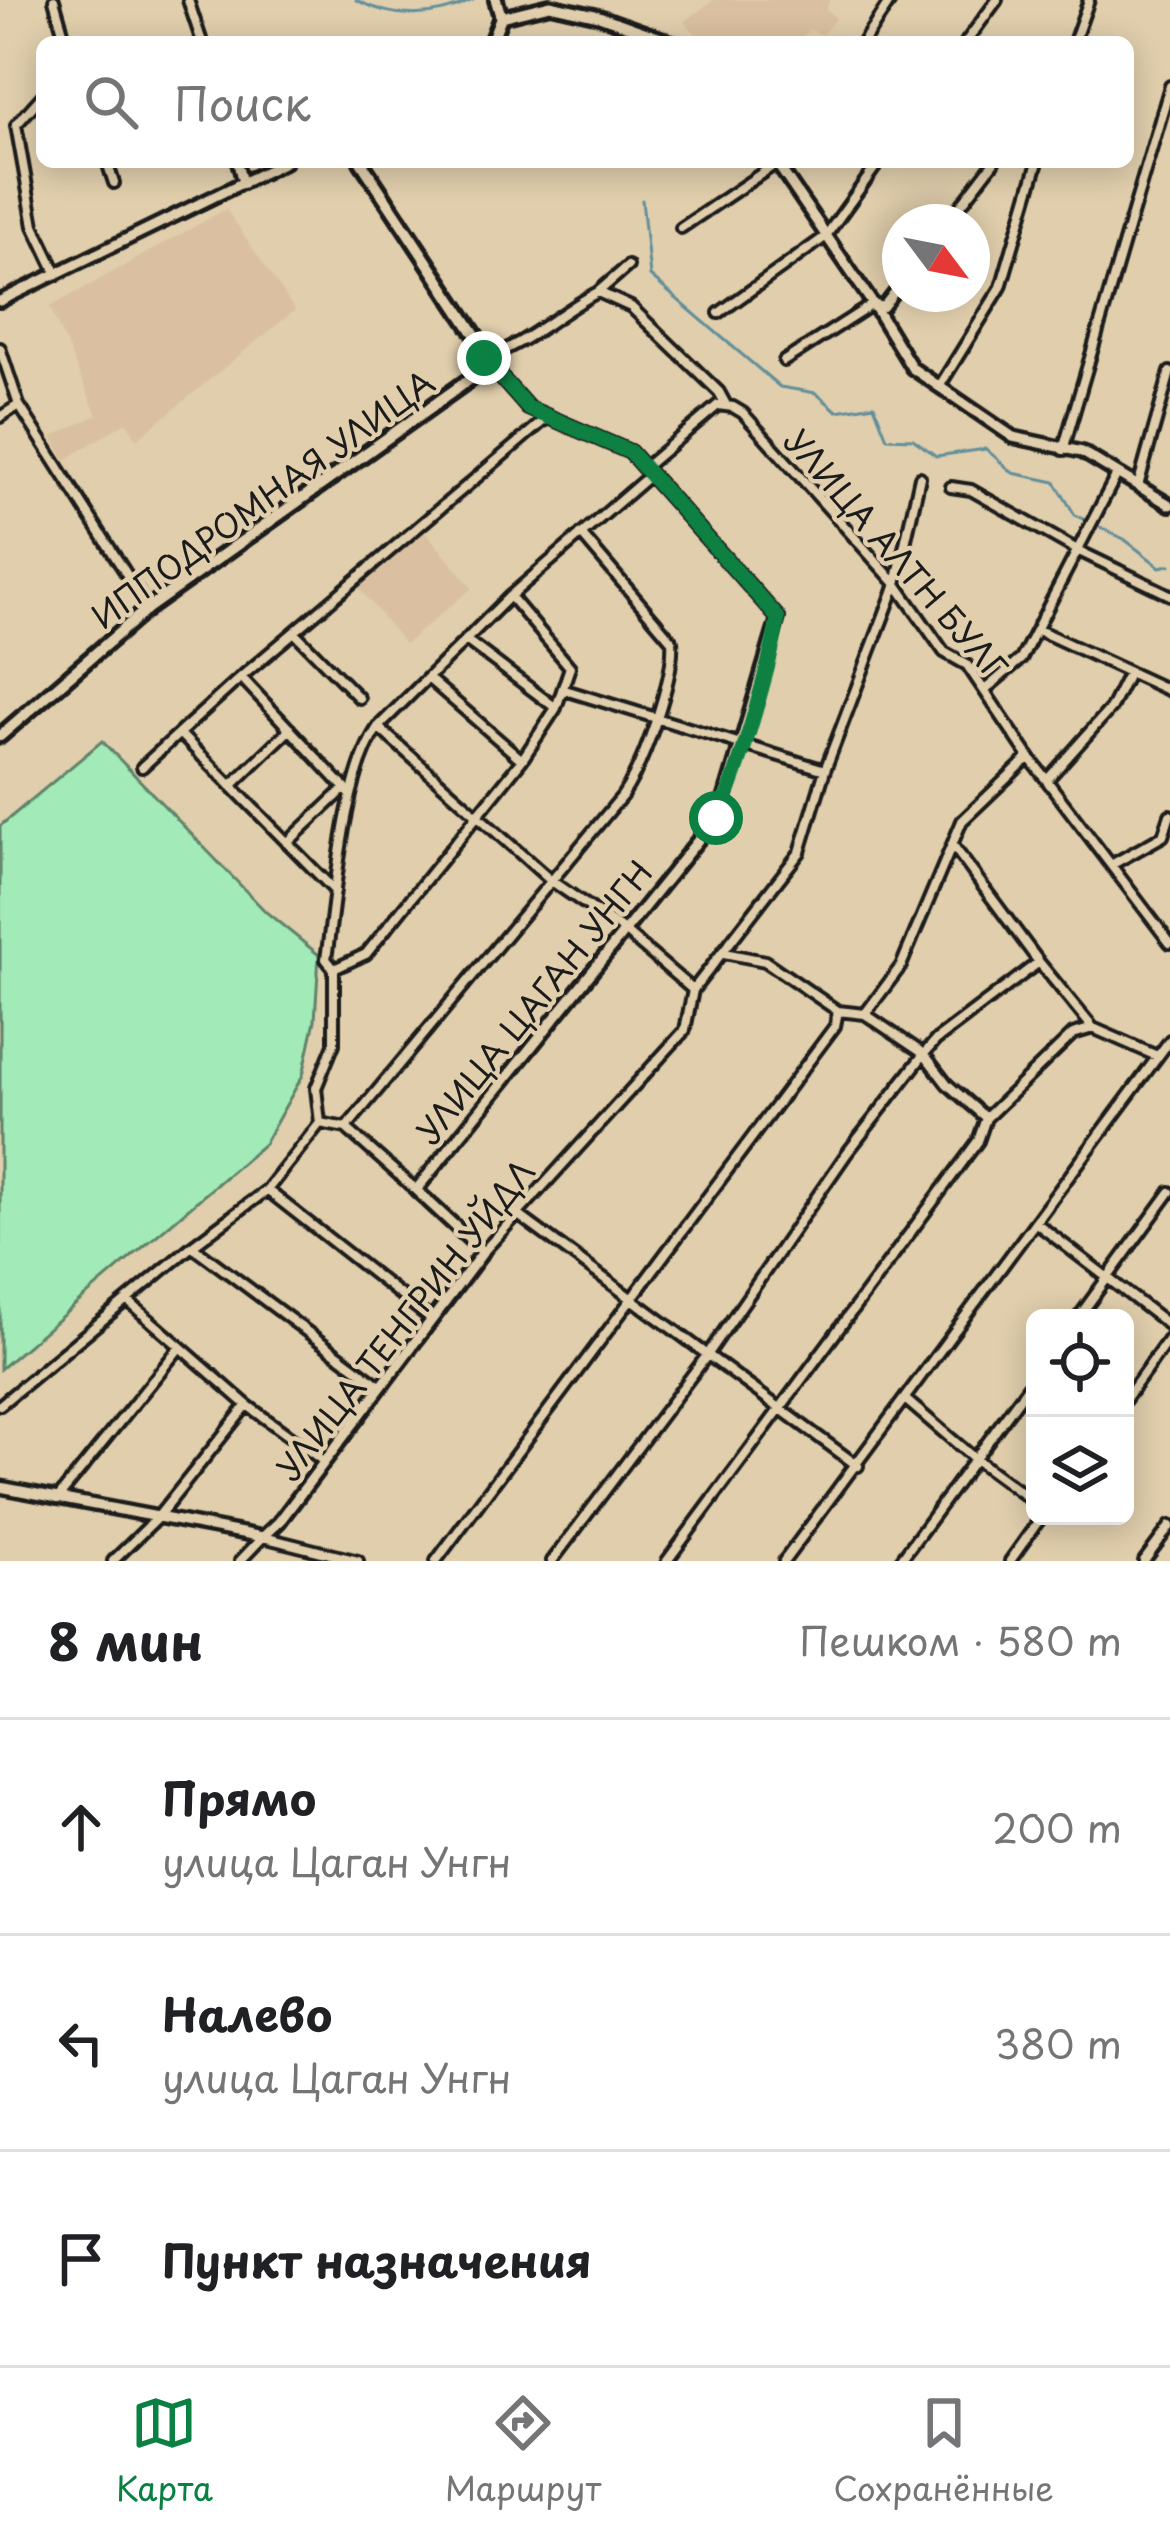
<!DOCTYPE html>
<html lang="ru">
<head>
<meta charset="utf-8">
<style>
	body { margin:0; font-family:"Playpen Sans",sans-serif; background:#f2f2f2; color:#202124 }
	.controls { position:absolute; right:36px; bottom:36px; display:grid; overflow:hidden; border-radius:18px; box-shadow:0 6px 30px #0003 }
	.controls button { width:108px; height:108px; display:grid; place-items:center; padding:0; border:0; border-bottom:3px solid #e0e0e0; background:#fff; color:#202124; font:60px sans-serif }
	.compass { position:absolute; left:882px; top:204px; width:108px; height:108px; border-radius:50%; background:#fff; box-shadow:0 6px 30px #0003; rotate:122deg }
	.stop { position:absolute; width:36px; height:36px; margin:-27px; border:9px solid #0b8043; border-radius:50%; background:#fff }
	.stop.end { background:#0b8043; border-color:#fff; box-shadow:0 3px 12px #0008 }
	.list { margin:0; padding:0; list-style:none }
	h2 { display:flex; justify-content:space-between; align-items:center; height:156px; margin:0; padding:0 48px; font-size:51px }
	h2 small { font-size:39px; font-weight:400; color:#757577 }
	.list li { display:grid; grid-template-columns:78px 1fr auto; gap:36px; align-items:center; box-sizing:border-box; height:216px; padding:0 48px; border-top:3px solid #e0e0e0 }
	.list b { display:block; font-size:45px; white-space:nowrap }
	.list p { margin:0; font-size:39px; white-space:nowrap; color:#757577 }
	.list em { font-size:39px; font-style:normal; color:#757577 }
	.icon { flex:none; width:66px; height:66px; fill:none; stroke:currentColor; stroke-width:2; stroke-linecap:round; stroke-linejoin:round }
	.map { position:relative; flex:none; width:1170px; height:1561px; overflow:hidden }
	.search { position:absolute; background:#fff; box-shadow:0 6px 30px #0003; left:36px; right:36px; top:36px; height:132px; display:flex; align-items:center; gap:30px; box-sizing:border-box; padding:0 42px; border-radius:18px; color:#757577; font-size:45px }
	.sheet { height:804px; background:#fff }
	nav { display:flex; justify-content:space-around; align-items:center; box-sizing:border-box; height:168px; border-top:3px solid #e0e0e0; background:#fff; font-size:33px; color:#757577 }
	nav a { display:grid; justify-items:center; gap:6px }
	nav .on { color:#0b8043 }
	.map>svg:first-child { display:block }
</style>
</head>
<body>
<div class="map">
<svg width="1170" height="1561" viewBox="0 0 1170 1561">
	<rect width="100%" height="100%" fill="#e0ceac"/>
	<filter id="ink" filterUnits="userSpaceOnUse"><feTurbulence type="fractalNoise" baseFrequency=".00833" numOctaves="2"/><feDisplacementMap in="SourceGraphic" scale="24" xChannelSelector="R" yChannelSelector="G"/><feConvolveMatrix kernelMatrix="1 2 1 2 8 2 1 2 1" color-interpolation-filters="sRGB"/></filter>
	<g filter="url(#ink)">
		<path fill="#dac0a0" d="M713,0H830L826,9L836,18L822,35L809,29L799,42H704L684,22Z
			M226,209L295,310L137,439L126,422L65,460L52,437L97,415L50,307Z
			M424,530L472,588L405,644L357,586Z"/>
		<path fill="#a2eab7" stroke="#5f836a" stroke-width="3" d="M102,741L266,912L319,955L315,1020L303,1075L264,1144L0,1369V826Z"/>
		<g fill="none" stroke-linecap="round" stroke-linejoin="round">
			<path stroke="#628f9b" stroke-width="3" d="M356,0C395,20 433,20 473,0
				M642,200L650,276L780,387L816,393L837,411L874,405L887,438L913,439L936,456L986,449L1013,473L1055,482L1075,515L1124,539L1160,567L1170,565"/>
			<g stroke="#1c1c1c" stroke-width="16">
				<path id="minor" d="M54,0L66,42
					M188,0L202,42
					M863,42L891,0
					M966,42L997,0
					M1074,42L1089,0
					M42,96L16,125L34,226L57,274
					M107,162L114,183
					M237,162L243,184
					M948,222L994,162
					M681,228L777,163
					M598,292L628,266
					M719,313L825,237L879,162
					M0,348L19,405L148,608
					M484,358C528,344 558,313 598,292L631,307L719,392L725,403
					M784,361L873,304L883,307L900,285
					M939,387L1001,287L1038,162
					M0,417L19,405
					M1063,450L1170,86
					M644,468L718,405L733,407L743,413L896,584L944,652L967,665L1029,757L1170,943
					M1138,486L1170,372
					M951,487L971,490L1079,551L1170,595
					M1038,630L1170,691
					M294,632L359,698
					M466,640L556,708
					M241,677L351,795
					M429,679L522,760
					M986,689L1021,659L1117,474
					M565,690L825,770
					M378,727L550,880L623,930L693,990
					M180,734L335,891
					M142,767L241,677L548,417
					M1048,779L1111,708L1129,672
					M231,786L290,729
					M287,843L345,788
					M954,847L1039,962L1093,1028L1157,1056
					M1111,865L1163,836L1170,815
					M724,953L765,961L838,1011L865,1014L924,1054L947,1084L986,1118
					M334,969L366,954L522,760L556,708L570,667L510,596
					M865,1014L901,966L962,821L1029,757
					M320,1123L316,1088L334,1044V969L326,959C336,894 342,780 378,727L510,596L650,475
					M320,1123L346,1128L416,1190
					M346,1128L622,796C643,766 675,677 672,641L581,534
					M267,1190L431,1319
					M517,1214L858,1466
					M1035,1222L1170,1326
					M192,1246L380,1386
					M483,1252L685,1030L693,990L800,852L825,770L896,584L920,477
					M128,1301L247,1405L322,1460
					M1078,1318L1170,1192
					M906,1400L975,1459L1035,1503
					M1125,1400L1170,1337
					M0,1405L192,1246L267,1190L320,1123
					M57,1499L180,1347
					M113,1561L157,1518L247,1405
					M240,1561L263,1537L358,1561
					M436,1561L835,1026L838,1011
					M552,1561L708,1354L847,1153L924,1054L936,1040L1039,962
					M667,1561L978,1141L986,1118L1073,1034L1093,1028
					M784,1561L1170,1040
					M900,1561L1035,1377
					M1010,1561L1042,1516
					M1144,1561L1170,1526"/>
			</g>
			<g stroke="#1c1c1c" stroke-width="18">
				<path id="tertiary" d="M501,17L550,5L599,16L672,42
					M776,162L873,304L912,368L1013,437L1082,452L1170,505
					M0,301L285,162
					M0,1487L263,1537L279,1522L483,1252L416,1190L720,813L778,618L630,452L528,408L484,358"/>
			</g>
			<g stroke="#1c1c1c" stroke-width="20">
				<path id="secondary" d="M491,42L501,17L496,0
					M0,736L148,608L476,375L484,358L480,342L361,162"/>
			</g>
			<use href="#minor" stroke="#e0ceac" stroke-width="8"/>
			<use href="#tertiary" stroke="#e0ceac" stroke-width="9"/>
			<use href="#secondary" stroke="#e0ceac" stroke-width="10"/>
		</g>
	</g>
	<g fill="none" stroke-linecap="round" stroke-linejoin="round" filter="url(#ink)">
		<path stroke="#0b8043" stroke-width="15" d="M484,358L528,408L630,452L778,618C774,651 733,796 716,818"/>
	</g>
	<g text-anchor="middle" dominant-baseline="central" stroke-width="9" stroke-linejoin="round" paint-order="stroke">
		<g font-size="33" fill="#1c1c1c" stroke="#e0ceac">
			<text transform="translate(262 498) rotate(-36)">ИППОДРОМНАЯ УЛИЦА</text>
			<text transform="translate(897 553) rotate(49)">УЛИЦА АЛТН БУЛГ</text>
			<text transform="translate(533 1001) rotate(-51)">УЛИЦА ЦАГАН УНГН</text>
			<text transform="translate(404 1319) rotate(-52)">УЛИЦА ТЕНГРИН УЙДЛ</text>
		</g>
	</g>
</svg>
<div class="controls">
<button><svg class="icon" aria-label="locate" viewBox="0 0 24 24"><circle cx="12" cy="12" r="6"/><path d="M12 2v4M12 18v4M2 12h4M18 12h4"/></svg></button>
<button><svg class="icon" aria-label="layers" viewBox="0 0 24 24"><path d="M12 4l9 5-9 5-9-5zM3 14l9 5 9-5"/></svg></button>
</div>
<svg class="compass" viewBox="-18 -18 36 36"><path d="M0-13l5 13h-10z" fill="#e53935"/><path d="M0 13l5-13h-10z" fill="#757577"/></svg>
<div class="stop" style="left:716px;top:818px"></div>
<div class="stop end" style="left:484px;top:358px"></div>
<div class="search"><svg class="icon" aria-label="search" viewBox="0 0 24 24"><circle cx="10" cy="10" r="6"/><path d="M15 15l6 6"/></svg>Поиск</div>
</div>
<section class="sheet">
<h2>8 мин<small>Пешком · 580 m</small></h2>
<ul class="list">
<li><svg class="icon" aria-label="ahead" viewBox="0 0 24 24"><path d="M12 20V5M6 11l6-6 6 6"/></svg><div><b>Прямо</b><p>улица Цаган Унгн</p></div><em>200 m</em></li>
<li><svg class="icon" aria-label="left" viewBox="0 0 24 24"><path d="M17 20v-9H6M10 6l-5 5 5 5"/></svg><div><b>Налево</b><p>улица Цаган Унгн</p></div><em>380 m</em></li>
<li><svg class="icon" aria-label="arrive" viewBox="0 0 24 24"><path d="M6 21V4h12l-3 4 3 4H6"/></svg><div><b>Пункт назначения</b></div></li>
</ul>
</section>
<nav>
<a class="on"><svg class="icon" aria-label="map" viewBox="0 0 24 24"><path d="M3 6l6-2 6 2 6-2v14l-6 2-6-2-6 2zM9 4v14M15 6v14"/></svg>Карта</a>
<a><svg class="icon" aria-label="directions" viewBox="0 0 24 24"><path d="M12 3l9 9-9 9-9-9zM9 14v-3h6M13 9l2 2-2 2"/></svg>Маршрут</a>
<a><svg class="icon" aria-label="saved" viewBox="0 0 24 24"><path d="M7 4h10v16l-5-4-5 4z"/></svg>Сохранённые</a>
</nav>
</body>
</html>
